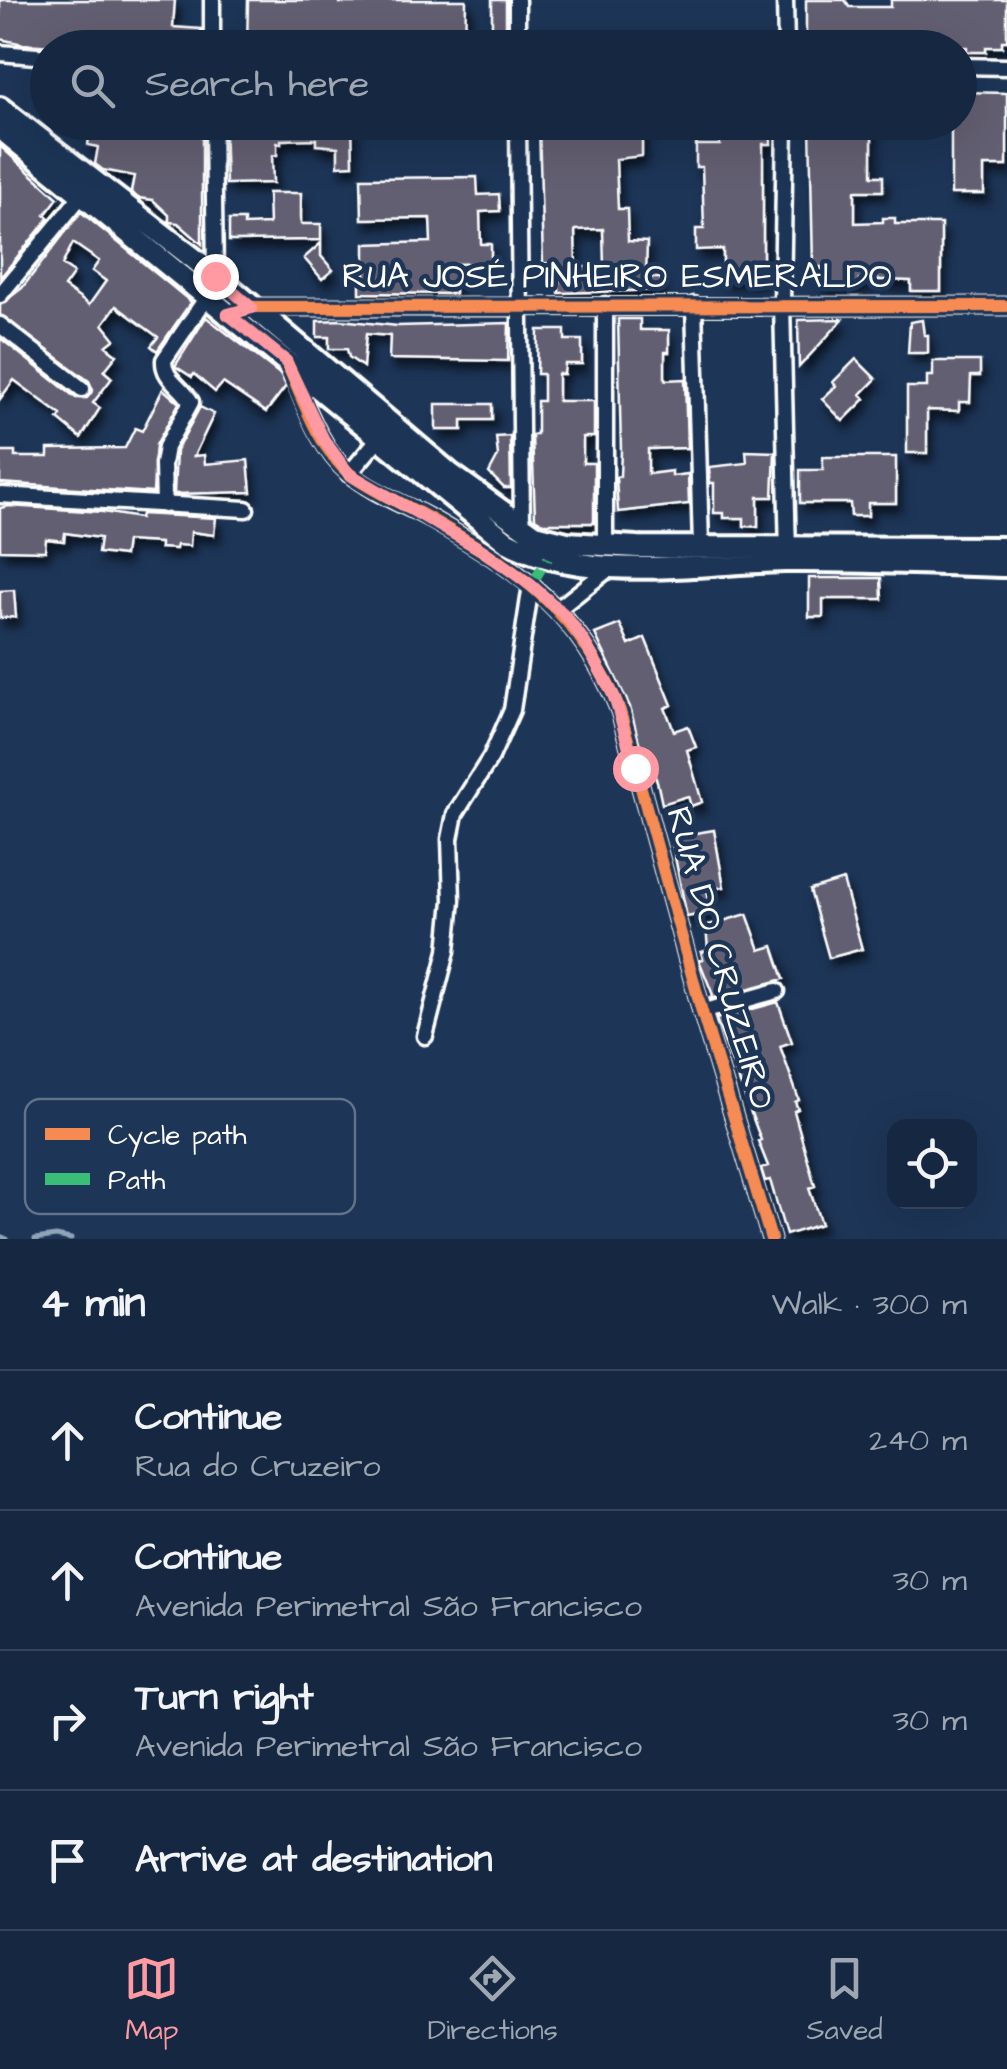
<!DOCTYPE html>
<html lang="en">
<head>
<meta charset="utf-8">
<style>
	body { margin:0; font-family:"Architects Daughter",sans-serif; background:#23344c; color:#f1f3f6 }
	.controls { position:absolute; right:30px; bottom:30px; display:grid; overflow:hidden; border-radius:20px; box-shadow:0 10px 40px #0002 }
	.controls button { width:90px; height:90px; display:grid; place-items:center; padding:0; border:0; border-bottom:2px solid #35445a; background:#162841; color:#f1f3f6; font:50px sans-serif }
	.stop { position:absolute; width:30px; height:30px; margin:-22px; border:8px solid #ff9aa2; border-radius:50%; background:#fff }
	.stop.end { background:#ff9aa2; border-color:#fff; box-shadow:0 2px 10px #0008 }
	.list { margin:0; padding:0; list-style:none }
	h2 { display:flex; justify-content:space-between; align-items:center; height:130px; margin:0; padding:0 40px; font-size:42px }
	h2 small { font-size:32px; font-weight:400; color:#9ea6b1 }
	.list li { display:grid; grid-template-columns:65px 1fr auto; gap:30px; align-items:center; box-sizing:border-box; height:140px; padding:0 40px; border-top:2px solid #35445a }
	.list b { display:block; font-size:38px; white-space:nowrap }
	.list p { margin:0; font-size:32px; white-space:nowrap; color:#9ea6b1 }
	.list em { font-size:32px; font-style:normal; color:#9ea6b1 }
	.icon { flex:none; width:55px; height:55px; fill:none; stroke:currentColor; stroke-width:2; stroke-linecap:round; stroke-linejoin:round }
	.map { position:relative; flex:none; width:1007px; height:1239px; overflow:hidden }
	.search { position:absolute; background:#162841; box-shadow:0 10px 40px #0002; left:30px; right:30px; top:30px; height:110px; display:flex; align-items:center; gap:25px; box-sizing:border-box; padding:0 35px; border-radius:55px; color:#9ea6b1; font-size:38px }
	.sheet { height:690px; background:#162841 }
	nav { display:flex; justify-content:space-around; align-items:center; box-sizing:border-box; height:140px; border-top:2px solid #35445a; background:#162841; font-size:28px; color:#9ea6b1 }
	nav a { display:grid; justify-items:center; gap:5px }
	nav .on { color:#ff9aa2 }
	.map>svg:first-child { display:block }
</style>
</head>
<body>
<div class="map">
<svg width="1007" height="1239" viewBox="0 0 1007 1239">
	<defs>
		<filter id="shadow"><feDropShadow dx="4.5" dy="8" stdDeviation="5" flood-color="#0009"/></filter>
	</defs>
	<rect width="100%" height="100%" fill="#1d3557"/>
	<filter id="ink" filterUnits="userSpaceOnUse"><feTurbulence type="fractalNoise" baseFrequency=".01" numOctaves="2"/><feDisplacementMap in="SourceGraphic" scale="20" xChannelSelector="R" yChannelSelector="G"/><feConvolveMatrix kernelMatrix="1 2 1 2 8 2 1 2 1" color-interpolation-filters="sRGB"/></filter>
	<g filter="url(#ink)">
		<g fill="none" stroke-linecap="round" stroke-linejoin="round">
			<path stroke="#8ea4b9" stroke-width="5" d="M0,1236L7,1239
				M35,1239L56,1236L71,1239"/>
		</g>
		<path fill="#635e72" stroke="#fff" stroke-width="2.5" fill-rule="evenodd" filter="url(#shadow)" d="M0,0H175L173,27L201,29V48H88L23,44L0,39Z
			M248,0H340V3H364V0H466L465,48H247Z
			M492,0H506V48H492Z
			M806,0H845L850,7H891V0H1007V41H1002V47H986V52H967V47L806,48Z
			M960,92L1007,93V166H984V194H951V122H960Z
			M91,122H126V125L155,130V122H202V244L178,223L169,222V215L153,200L138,198L131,192L134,176L103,170L95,164L98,147L88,145Z
			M224,122H352L353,165L338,166V147L316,145V139L281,140V144L277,143V155L272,156L273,183L226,184Z
			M642,122V156L616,159L618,209H627L628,241L647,242L646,278H661V290L559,293V264L543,263L539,125ZM603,229L604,267H576L575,230Z
			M719,122H770L771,144H763V279H723V249L696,250V229H704L702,167H696V145H720Z
			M831,122H872V176H883V191H855V223L883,222V218H895V224H941V291H911V281L884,280H859V286H821V267H813L810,125Z
			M0,146L58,198L45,215L49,218L0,278Z
			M477,177L478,195L499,194L500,211L480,212L481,244H491V263L455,264V294L360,293V274H365V244L431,242L430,218L362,219L361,178Z
			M268,193H301V224H321V240L229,241V220H244V225L269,224Z
			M81,212L191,302L157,351L151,346L158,337L116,306L103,324L115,339L106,346L117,355L104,371L112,378L93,403L100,408L81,438L58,419L61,415L14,380L0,399V338L76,398H87L93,390L89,381L0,315V305L22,288ZM73,243L99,261L92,271L106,281L89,305L64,287L74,273L62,265Z
			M321,243V256L333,270L322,279L304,258Z
			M206,317L281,375L286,386L266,412L223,383L215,392L194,374L192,377L175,366Z
			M618,319H640V330H669V352H665V380L685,379L687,448L648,449V474L672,471V476L688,474L689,504L618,512L616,477L620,476L621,451Z
			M843,319L799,367L798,320Z
			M340,320L398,326L509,323L508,361L389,359L390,336L366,334L363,367L349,357L347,349H329V337H317V321Z
			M922,320L924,335H928V353H908L910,322Z
			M538,330H565V340H582V364H565L564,374H558V401H594V437H583V463H594V523H543L535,518L532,435L537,434V401H543V374H537Z
			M856,359L876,379L861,394L865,399L843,421L822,399L836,386L833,382Z
			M933,361H980V376H971L970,402H959V411L927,410V453H907V387H927V376H933Z
			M163,389L179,403L156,445L153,493L0,483V452H15V457H48V449L125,448L135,428L142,431Z
			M436,404H492V420H462V430H436Z
			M200,407L214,414L194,456L204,455L205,464L248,460L251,492L174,494L176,451Z
			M510,436L511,488H504L489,473L498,456L496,437Z
			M746,451L775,452L773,497H758V527L744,526V518H724V513H714V483H710L709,467L747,463Z
			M823,457H896V503H868V516H851L850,503H800V470H823Z
			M9,506L103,512L140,518L141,514L216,518L214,535L191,532L190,546L177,545L176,549L160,548V543L126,541L124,556L98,553L100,538L65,533L64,541L46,539L45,551L0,550V508Z
			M809,578H881L882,599H823V617H809Z
			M14,590L16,617L0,618V591Z
			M620,624L629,645L645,638L672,705L665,708L674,731L688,726L696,747L687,750L702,802L691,806L688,796L662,804L657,781L639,742L630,707L595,634Z
			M714,830L724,887L707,890L711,912L687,917L671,837Z
			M843,880L862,949L829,958L810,890Z
			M747,914L760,950L773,946L784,979L710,999L713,995L699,960L703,959L701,952L708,950L706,926Z
			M778,1002L792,1042L780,1046L799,1100L795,1102L798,1109L794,1111L815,1186L809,1188L821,1224L786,1235L770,1180L765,1181L761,1168L768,1166L758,1141L761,1140L716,1019Z"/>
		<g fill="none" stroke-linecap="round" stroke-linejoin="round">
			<g stroke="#fff" stroke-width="21">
				<path id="street" d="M785,0L786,48
					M212,48V0
					M517,48V0
					M0,53L48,57
					M960,66L1007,67
					M213,122L215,275
					M518,122L522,526
					M785,122L782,304L788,555
					M0,295L81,196
					M605,305V545
					M694,305L701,546
					M253,307L1007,306
					M0,325L82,389
					M289,366C304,401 319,448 349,473C371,492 404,504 429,518C519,570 580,611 620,711L702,1012L771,1239
					M349,474L379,438
					M0,495L246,509
					M164,505L163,464L166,447L191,402C182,386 163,379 164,360L207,297
					M558,609L611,567
					M702,1012L777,991
					M425,1036L447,951L452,900L450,839L455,814L491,757L512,710L531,585"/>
			</g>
			<g stroke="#fff" stroke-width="28">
				<path id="secondary" d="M0,108L215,275L449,473L535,535L567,543L637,547L1007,548
					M0,128L506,541C584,584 699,563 785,561C859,560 933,564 1007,566"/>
			</g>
			<use href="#street" stroke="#1d3557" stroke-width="14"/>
			<use href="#secondary" stroke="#1d3557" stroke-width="20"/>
			<path stroke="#3abd76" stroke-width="10" stroke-dasharray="20 10" stroke-linecap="butt" d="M531,585L548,558"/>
			<g stroke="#1d3557" stroke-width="19">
				<path id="cycleway" d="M228,315L252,307L1007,306
					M286,361C302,397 318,448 350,474C373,492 405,504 430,519C519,570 581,613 620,711L702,1012L771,1239"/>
			</g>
			<use href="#cycleway" stroke="#f68b52" stroke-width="12"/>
		</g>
	</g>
	<g fill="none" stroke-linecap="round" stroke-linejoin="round" filter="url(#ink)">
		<path stroke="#ff9aa2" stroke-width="12" d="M215,276L252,308L228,314L286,361L324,440L349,474L482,550L531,585L566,616L584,641L614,696L635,768"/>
	</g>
	<g text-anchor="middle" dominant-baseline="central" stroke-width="9" stroke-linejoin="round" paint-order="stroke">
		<g font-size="35" fill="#fff" stroke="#1d3557">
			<text x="617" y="276">RUA JOSÉ PINHEIRO ESMERALDO</text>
			<text transform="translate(720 958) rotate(74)">RUA DO CRUZEIRO</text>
		</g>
	</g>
	<rect x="25" y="1099" width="330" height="115" rx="15" fill="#1d3557" stroke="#617289" stroke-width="2.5"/>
	<rect x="45" y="1128" width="45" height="12" fill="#f68b52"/>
	<rect x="45" y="1173" width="45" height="12" fill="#3abd76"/>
	<g font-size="28" fill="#fff">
		<text x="108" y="1144">Cycle path</text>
		<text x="108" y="1189">Path</text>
	</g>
</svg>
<div class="controls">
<button><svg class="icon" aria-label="locate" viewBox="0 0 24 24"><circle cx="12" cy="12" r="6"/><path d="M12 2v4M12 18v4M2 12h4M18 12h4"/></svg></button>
</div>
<div class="stop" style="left:635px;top:768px"></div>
<div class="stop end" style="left:215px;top:276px"></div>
<div class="search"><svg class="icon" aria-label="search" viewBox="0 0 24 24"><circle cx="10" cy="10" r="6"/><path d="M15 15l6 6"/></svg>Search here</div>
</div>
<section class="sheet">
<h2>4 min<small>Walk · 300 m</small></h2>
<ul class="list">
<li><svg class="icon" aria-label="ahead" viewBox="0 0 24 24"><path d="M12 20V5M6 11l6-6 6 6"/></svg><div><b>Continue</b><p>Rua do Cruzeiro</p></div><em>240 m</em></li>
<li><svg class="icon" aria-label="ahead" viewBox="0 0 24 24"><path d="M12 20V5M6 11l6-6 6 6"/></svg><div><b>Continue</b><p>Avenida Perimetral São Francisco</p></div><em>30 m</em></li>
<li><svg class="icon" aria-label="right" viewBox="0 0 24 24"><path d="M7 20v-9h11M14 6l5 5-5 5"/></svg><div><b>Turn right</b><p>Avenida Perimetral São Francisco</p></div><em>30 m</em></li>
<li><svg class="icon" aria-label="arrive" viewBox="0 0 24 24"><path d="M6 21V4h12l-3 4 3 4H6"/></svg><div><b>Arrive at destination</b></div></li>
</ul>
</section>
<nav>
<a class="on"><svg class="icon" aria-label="map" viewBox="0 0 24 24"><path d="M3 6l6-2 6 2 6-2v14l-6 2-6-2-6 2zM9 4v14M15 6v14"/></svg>Map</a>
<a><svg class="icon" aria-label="directions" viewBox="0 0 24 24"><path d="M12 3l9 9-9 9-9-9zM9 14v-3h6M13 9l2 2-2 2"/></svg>Directions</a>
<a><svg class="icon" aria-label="saved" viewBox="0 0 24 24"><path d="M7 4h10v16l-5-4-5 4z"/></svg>Saved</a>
</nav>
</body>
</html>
